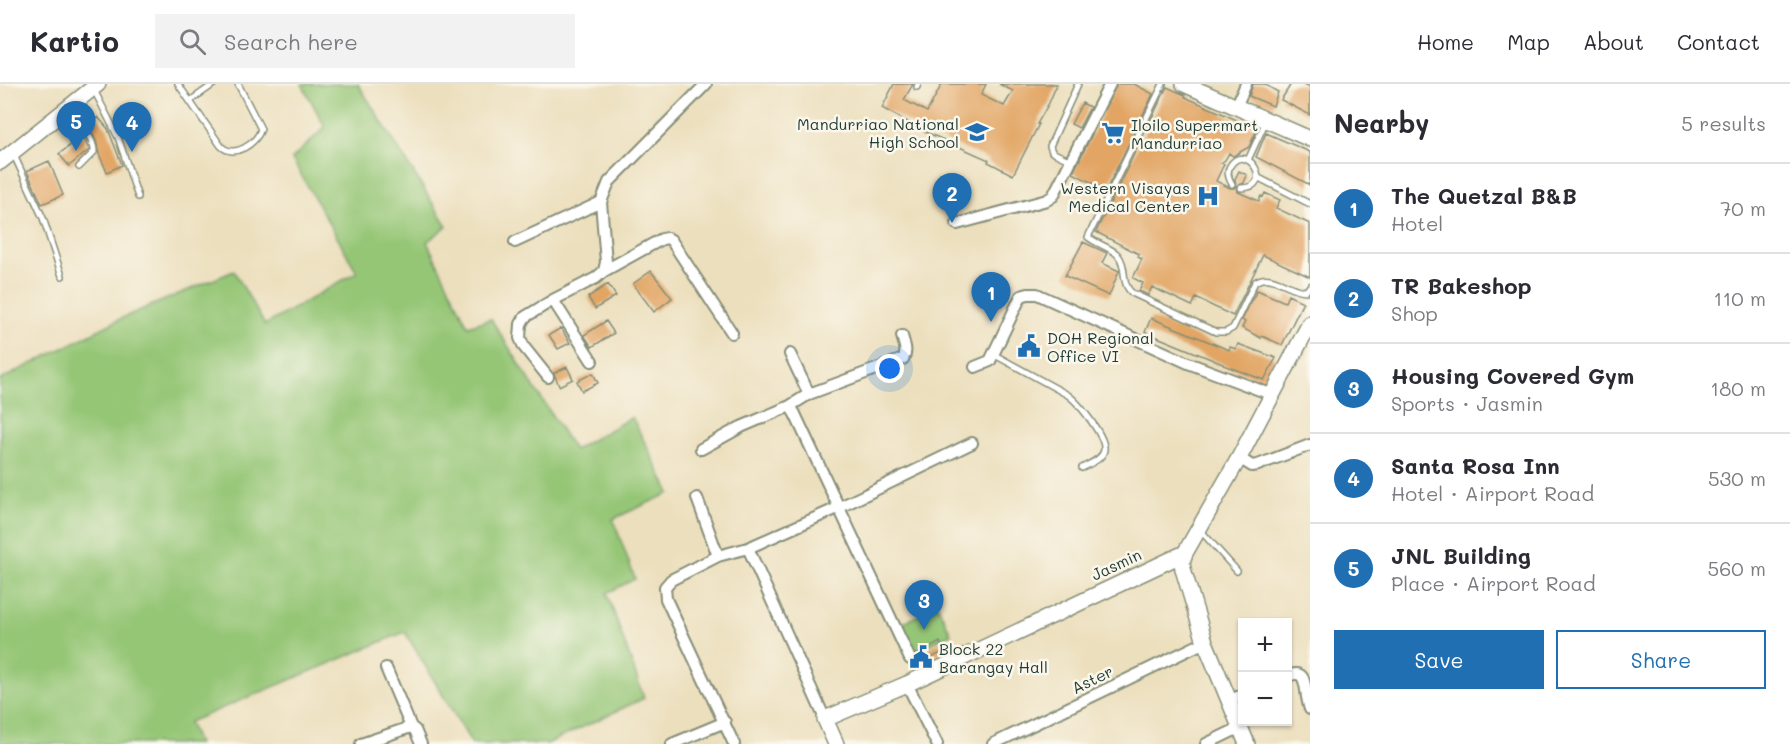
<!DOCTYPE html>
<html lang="en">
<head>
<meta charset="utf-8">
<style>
	body { margin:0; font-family:Mali,sans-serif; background:#f2f2f3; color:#2b2b33 }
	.controls { position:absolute; right:18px; bottom:18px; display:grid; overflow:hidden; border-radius:0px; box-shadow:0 2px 4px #0004 }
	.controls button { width:54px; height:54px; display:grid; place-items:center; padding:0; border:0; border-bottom:2px solid #e1e1e2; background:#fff; color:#2b2b33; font:30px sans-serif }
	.you { position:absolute; left:890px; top:285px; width:21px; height:21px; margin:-15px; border:4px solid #fff; border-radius:50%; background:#1a73e8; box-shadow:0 0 0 9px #1a73e833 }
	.badge { display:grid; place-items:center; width:39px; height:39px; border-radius:50%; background:#1f6fb2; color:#fff; font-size:20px; font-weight:700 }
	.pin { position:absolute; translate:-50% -50px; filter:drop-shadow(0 2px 3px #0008) }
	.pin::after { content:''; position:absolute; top:32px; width:21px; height:18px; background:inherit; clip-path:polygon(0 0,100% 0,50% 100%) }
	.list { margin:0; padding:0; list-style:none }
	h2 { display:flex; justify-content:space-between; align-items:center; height:78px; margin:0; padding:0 24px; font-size:26px }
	h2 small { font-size:20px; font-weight:400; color:#7c7c81 }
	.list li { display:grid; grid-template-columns:39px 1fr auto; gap:18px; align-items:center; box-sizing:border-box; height:90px; padding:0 24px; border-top:2px solid #e1e1e2 }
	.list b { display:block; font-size:22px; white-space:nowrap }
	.list p { margin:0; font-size:20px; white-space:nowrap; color:#7c7c81 }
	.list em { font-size:20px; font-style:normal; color:#7c7c81 }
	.actions { display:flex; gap:12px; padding:18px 24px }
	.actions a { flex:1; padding:14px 0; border:2px solid #1f6fb2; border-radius:0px; text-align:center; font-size:21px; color:#1f6fb2 }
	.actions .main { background:#1f6fb2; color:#fff }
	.icon { flex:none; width:33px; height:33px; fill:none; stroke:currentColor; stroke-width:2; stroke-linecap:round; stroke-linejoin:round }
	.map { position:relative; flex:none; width:1310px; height:660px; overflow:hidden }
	header { display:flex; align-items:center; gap:36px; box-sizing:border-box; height:84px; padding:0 30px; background:#fff; border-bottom:2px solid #e1e1e2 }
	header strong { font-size:28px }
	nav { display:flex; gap:33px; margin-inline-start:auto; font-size:21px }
	.search { width:420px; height:54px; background:#f2f2f3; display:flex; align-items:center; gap:15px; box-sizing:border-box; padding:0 21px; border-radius:0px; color:#7c7c81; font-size:22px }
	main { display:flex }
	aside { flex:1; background:#fff }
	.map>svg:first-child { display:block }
</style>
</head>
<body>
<header>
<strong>Kartio</strong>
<div class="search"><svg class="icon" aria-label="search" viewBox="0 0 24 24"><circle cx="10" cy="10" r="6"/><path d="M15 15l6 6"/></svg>Search here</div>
<nav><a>Home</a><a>Map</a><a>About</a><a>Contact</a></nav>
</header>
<main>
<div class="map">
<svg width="1310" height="660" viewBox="0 0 1310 660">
	<rect width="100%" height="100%" fill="#fbf7ec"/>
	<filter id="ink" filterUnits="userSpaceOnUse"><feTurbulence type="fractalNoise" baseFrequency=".0167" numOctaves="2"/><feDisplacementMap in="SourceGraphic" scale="12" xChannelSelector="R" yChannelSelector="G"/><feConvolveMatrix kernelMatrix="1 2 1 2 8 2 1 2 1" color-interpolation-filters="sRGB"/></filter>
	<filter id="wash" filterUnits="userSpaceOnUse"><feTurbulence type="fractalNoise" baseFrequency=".008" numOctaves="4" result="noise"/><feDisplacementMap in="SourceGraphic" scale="24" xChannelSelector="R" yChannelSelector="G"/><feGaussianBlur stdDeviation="1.35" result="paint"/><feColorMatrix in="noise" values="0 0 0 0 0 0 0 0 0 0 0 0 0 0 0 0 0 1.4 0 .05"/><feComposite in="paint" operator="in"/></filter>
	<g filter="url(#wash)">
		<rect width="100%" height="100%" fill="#ecdfbd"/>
		<path fill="#95c676" stroke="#5a8255" stroke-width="1.5" d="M302,0H358L447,142L427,158L468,242L491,235L574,366L632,333L670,409L613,435L635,495L607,509L644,614L547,660H472L405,548L189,638L198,660H0V296L124,233L234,187L265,241L357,188L292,75L325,43Z
			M938,522L951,550L911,569L898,541Z"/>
		<g id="blocks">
			<path fill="#e2a564" d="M894,0H913L904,16L927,28L942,0H986L981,11L1004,22L1013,7L999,0H1057L1049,19L1037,40H1039L1013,91L988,78L989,76L928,49L882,24Z
				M1117,0H1134L1153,10L1106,106L1073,89Z
				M1253,0H1264L1278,8L1273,22L1249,12Z
				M1291,0H1304L1310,3V31L1281,16Z
				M1167,3L1185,11V13L1257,45L1249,63L1233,72L1229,69L1225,76L1221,79L1224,80L1216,97L1230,104H1234L1236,102L1235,95L1239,87L1247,91L1244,99L1237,102L1238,108L1259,117L1261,112L1263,113L1265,109L1280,116L1276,124L1310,140V193L1263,171L1233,232L1196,214L1192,222L1152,203L1148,211L1139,207L1143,199L1133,194L1142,175L1138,173L1139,170L1096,148Z
				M1082,19L1090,23L1079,44L1071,40Z
				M98,33L108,45L122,81L107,88L99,70L96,56L88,42Z
				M1266,49L1310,68V101L1256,73Z
				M83,52L89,66L69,82L59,70Z
				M49,77L63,111L42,120L27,87Z
				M1083,158L1107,169L1102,179L1119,187L1109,212L1065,192Z
				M651,187L672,214L654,228L633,200Z
				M608,200L616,212L595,225L588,213Z
				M1257,206L1285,218L1288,211L1303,218L1282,261L1262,252L1261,254L1242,244L1245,238L1242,236Z
				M1151,234L1229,266L1230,263L1236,265L1238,260L1276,274L1264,296L1223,281V280L1145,248Z
				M606,237L614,249L592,263L584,251Z
				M561,244L570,259L558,265L549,251Z
				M567,283L573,295L559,302L554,289Z
				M593,289L598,299L582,307L577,297Z
				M940,558L944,568L917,580L916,571Z"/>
		</g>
	</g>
	<g filter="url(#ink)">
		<use href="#blocks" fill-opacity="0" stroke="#868e78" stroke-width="1.5"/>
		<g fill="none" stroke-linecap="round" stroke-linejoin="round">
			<g stroke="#868e78" stroke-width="8">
				<path id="lane" d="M178,0L221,62C234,75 256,60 261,45L238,0
					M1163,0L1088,153C1097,160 1109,163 1117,170C1128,182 1120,199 1132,209L1216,248H1226L1233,244L1255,198C1272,187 1287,206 1306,207L1310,202
					M917,3L918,0
					M94,6L118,53L138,113
					M190,17L214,0
					M69,26C77,36 95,55 94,68L79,83
					M13,69L43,134L62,192
					M1248,76L1266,37
					M1071,77L1052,68L1050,62L1078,0
					M1257,93L1310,120
					M1232,100C1229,95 1226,89 1230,82C1246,56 1277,104 1241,104
					M993,270L1068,311C1079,319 1106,353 1104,366C1103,375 1089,380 1082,384
					M1201,447L1237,487"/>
			</g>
			<g stroke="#868e78" stroke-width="14">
				<path id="street" d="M1236,23L1246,0
					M957,140L1047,116L1053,112L1110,0
					M515,158L601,118
					M604,187L662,155L667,154L671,156L732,249
					M553,216L592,277
					M902,252C904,260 908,267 903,275L809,310L790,322L795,330L910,575
					M790,270L809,310
					M975,283L990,277L1021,212L1028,210H1037L1188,279L1273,311
					M548,293L524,263L520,254L521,240L525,233L553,216L596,194L604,187L606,178L601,118L609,98L706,0
					M701,365L741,343L790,322
					M1239,374L1252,382L1258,381L1310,361
					M697,414L718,472
					M748,464L825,635
					M386,584L411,643
					M1288,592C1310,583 1303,608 1310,625
					M907,600L937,660
					M1228,617L1242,611
					M361,660L411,643L415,646L421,660
					M672,660L725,638
					M734,660L666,515L665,503L671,496L718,472L748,464L840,423L972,359
					M993,660L1205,558
					M1206,660L1239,644"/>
			</g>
			<g stroke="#868e78" stroke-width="18">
				<path id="secondary" d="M1184,0L1310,55
					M0,78L98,0
					M1185,469L1182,478L1183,485L1205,558L1247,660
					M836,660L825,635L907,600L1185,469L1239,374L1310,239"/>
			</g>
			<use href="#lane" stroke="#fff" stroke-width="5"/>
			<use href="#street" stroke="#fff" stroke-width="10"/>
			<use href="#secondary" stroke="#fff" stroke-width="15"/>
		</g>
	</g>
	<defs>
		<g id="school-bare" transform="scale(1.8)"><path d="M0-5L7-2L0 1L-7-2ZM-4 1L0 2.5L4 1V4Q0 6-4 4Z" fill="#1f6fb2" stroke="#fbf7ec" stroke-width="2.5" paint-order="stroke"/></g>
		<g id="supermarket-bare" transform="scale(1.8)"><path d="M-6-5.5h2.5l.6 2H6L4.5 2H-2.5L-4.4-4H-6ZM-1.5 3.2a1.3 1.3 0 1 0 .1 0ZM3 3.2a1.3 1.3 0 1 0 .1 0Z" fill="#1f6fb2" stroke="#fbf7ec" stroke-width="2.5" paint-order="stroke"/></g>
		<g id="hospital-bare" transform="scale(1.8)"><path d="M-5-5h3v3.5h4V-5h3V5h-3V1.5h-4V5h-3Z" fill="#1f6fb2" stroke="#fbf7ec" stroke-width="2.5" paint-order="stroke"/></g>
		<g id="civic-bare" transform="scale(1.8)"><path d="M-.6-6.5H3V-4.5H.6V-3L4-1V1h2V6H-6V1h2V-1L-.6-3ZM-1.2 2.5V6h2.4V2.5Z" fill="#1f6fb2" stroke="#fbf7ec" stroke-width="2.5" paint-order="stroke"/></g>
	</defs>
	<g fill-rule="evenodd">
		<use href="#school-bare" x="977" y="48"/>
		<use href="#supermarket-bare" x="1113" y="49"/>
		<use href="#hospital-bare" x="1208" y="112"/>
		<use href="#civic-bare" x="1029" y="262"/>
		<use href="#civic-bare" x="921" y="573"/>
	</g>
	<g text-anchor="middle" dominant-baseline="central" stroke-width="5" stroke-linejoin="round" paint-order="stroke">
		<g font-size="16" fill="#1f3d34" stroke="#fbf7ec" text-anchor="start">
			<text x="959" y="39" text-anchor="end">Mandurriao National<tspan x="959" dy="18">High School</tspan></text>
			<text x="1131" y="40">Iloilo Supermart<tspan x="1131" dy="18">Mandurriao</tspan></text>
			<text x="1190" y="103" text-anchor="end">Western Visayas<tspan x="1190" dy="18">Medical Center</tspan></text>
			<text x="1047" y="253">DOH Regional<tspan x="1047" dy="18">Office VI</tspan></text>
			<text x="939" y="564">Block 22<tspan x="939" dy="18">Barangay Hall</tspan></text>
		</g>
		<g font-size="16" fill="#1f3d34" stroke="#fbf7ec">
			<text transform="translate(1116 480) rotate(-25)">Jasmin</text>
			<text transform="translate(1092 595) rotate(-26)">Aster</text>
		</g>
	</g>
</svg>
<div class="controls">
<button>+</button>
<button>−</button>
</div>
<div class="you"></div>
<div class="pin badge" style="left:991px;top:238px">1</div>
<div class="pin badge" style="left:952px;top:139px">2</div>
<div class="pin badge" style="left:924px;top:546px">3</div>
<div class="pin badge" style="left:132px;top:68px">4</div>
<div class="pin badge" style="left:76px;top:67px">5</div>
</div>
<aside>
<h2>Nearby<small>5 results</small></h2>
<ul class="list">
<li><span class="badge">1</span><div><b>The Quetzal B&amp;B</b><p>Hotel</p></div><em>70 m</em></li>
<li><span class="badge">2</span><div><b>TR Bakeshop</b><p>Shop</p></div><em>110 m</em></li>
<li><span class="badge">3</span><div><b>Housing Covered Gym</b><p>Sports · Jasmin</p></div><em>180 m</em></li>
<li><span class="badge">4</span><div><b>Santa Rosa Inn</b><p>Hotel · Airport Road</p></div><em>530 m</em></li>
<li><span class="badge">5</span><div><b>JNL Building</b><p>Place · Airport Road</p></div><em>560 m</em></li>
</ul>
<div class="actions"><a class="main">Save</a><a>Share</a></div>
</aside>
</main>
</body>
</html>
